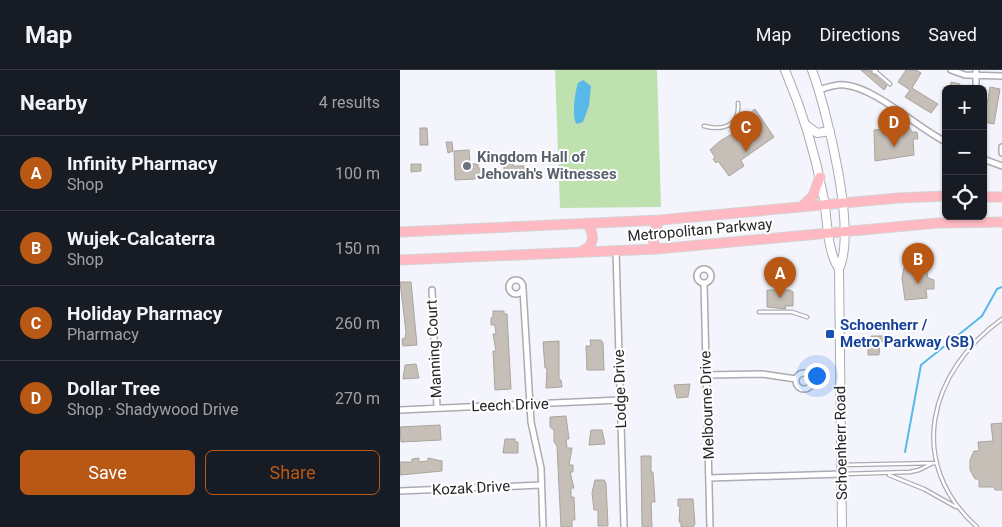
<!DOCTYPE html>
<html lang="en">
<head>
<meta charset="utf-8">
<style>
	body { margin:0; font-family:Roboto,sans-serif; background:#20242c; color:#f1f3f6 }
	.controls { position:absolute; right:15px; top:15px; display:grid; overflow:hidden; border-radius:8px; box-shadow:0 1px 4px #0004 }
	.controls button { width:45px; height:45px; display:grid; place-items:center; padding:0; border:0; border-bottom:1px solid #363941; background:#171b24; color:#f1f3f6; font:25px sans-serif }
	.you { position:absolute; left:416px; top:305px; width:18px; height:18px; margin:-12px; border:4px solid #fff; border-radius:50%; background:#1a73e8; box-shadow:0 0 0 8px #1a73e833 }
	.badge { display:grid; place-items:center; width:32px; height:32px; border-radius:50%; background:#b85814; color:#fff; font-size:16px; font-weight:700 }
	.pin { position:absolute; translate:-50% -41px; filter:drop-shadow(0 1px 2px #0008) }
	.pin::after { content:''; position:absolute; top:26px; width:18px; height:15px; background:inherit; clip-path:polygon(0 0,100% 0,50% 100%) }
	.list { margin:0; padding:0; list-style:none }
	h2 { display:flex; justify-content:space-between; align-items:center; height:65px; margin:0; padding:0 20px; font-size:21px }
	h2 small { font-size:16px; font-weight:400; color:#9ea1a6 }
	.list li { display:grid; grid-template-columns:32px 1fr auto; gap:15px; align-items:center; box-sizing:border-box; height:75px; padding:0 20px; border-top:1px solid #363941 }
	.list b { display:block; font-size:19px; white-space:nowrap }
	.list p { margin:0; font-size:16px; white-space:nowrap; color:#9ea1a6 }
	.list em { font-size:16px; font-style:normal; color:#9ea1a6 }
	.actions { display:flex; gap:10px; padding:15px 20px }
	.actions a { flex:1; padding:11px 0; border:1px solid #b85814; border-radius:8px; text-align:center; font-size:18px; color:#b85814 }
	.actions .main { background:#b85814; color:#fff }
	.icon { flex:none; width:28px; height:28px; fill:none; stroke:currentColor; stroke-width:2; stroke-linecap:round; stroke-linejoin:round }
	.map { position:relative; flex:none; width:602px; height:457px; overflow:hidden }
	header { display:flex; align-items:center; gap:30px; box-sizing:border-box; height:70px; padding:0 25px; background:#171b24; border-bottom:1px solid #363941 }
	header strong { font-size:24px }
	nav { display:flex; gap:28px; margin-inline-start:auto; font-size:18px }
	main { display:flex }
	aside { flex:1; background:#171b24 }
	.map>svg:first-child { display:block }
</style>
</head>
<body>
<header>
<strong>Map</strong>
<nav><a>Map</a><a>Directions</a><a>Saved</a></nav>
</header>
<main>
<aside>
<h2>Nearby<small>4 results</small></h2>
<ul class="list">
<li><span class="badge">A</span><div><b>Infinity Pharmacy</b><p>Shop</p></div><em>100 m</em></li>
<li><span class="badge">B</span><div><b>Wujek-Calcaterra</b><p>Shop</p></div><em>150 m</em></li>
<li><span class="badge">C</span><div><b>Holiday Pharmacy</b><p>Pharmacy</p></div><em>260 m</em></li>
<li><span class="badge">D</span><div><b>Dollar Tree</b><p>Shop · Shadywood Drive</p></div><em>270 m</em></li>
</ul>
<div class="actions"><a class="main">Save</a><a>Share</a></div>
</aside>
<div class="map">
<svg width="602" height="457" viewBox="0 0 602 457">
	<rect width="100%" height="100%" fill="#f4f4fc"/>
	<path fill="#bfe1b0" d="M155,0H257L261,137L160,138Z"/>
	<path fill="#59b8ea" d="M183,10L191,16L189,36L183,52L177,54C171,49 175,21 178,13Z"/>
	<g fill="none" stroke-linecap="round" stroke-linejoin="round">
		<path stroke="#59b8ea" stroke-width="2" d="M505,382L521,295L582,246L597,219L602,217"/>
	</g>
	<path fill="#c5bfb8" stroke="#aaa49e" d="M461,0H469L487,16L484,20Z
		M506,0H516L521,3L512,18L538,34L531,43L505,27L510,20L498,12Z
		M551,12L560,14L559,19H550Z
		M590,17L600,19L594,54L584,52Z
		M355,39L374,67L341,90L344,96L329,106L318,91L316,93L313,89L315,87L310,80L320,71L344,57L339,51Z
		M509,57L512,62H517L518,69H513L514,85L475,91L474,60Z
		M20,58H27L28,75H20Z
		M46,72H52L53,81L48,83Z
		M69,80L70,94H78V98H84V106H78L75,109L55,110L54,81Z
		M104,84H113V96H124V104L104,107Z
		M11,94H21V101L11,102Z
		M525,191L528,208L534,210V219H526L527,228L505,230L502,208L505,193Z
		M0,212H11L17,275L3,276L2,269L5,268L6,262Z
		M367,220H390L393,222V236H385L386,239L367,237Z
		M93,241H104V244H107L111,319L95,320L93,281H96L93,264H96L95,255H91V248L93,247Z
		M471,266H484V272H480L479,285H468V275L471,272Z
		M190,270H201L203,273L204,300H187L186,276H191Z
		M159,271V310H161L162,317L146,318L147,298H145L143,272Z
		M16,294L19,308L3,309L5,295Z
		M290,314L288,327L277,328L274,315Z
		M166,346L169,369H166L167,378H172L169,395H173V402H170L174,418H171V427H174L175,450H172V457H161L157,376L154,372V360L150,357V347Z
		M602,353V420H595L594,417H579V409H575L570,400V390L574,381H579L578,372L593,371L591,354Z
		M40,355L41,370L1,372L0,357Z
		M191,360H202L205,374L189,375Z
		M105,369H115V372H118V383H103Z
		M241,386H251V402H253L255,432H251L252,457H242Z
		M19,388V392L28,391V388L42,391V401L0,405V392H12V389Z
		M195,410H204L206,413L208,456H198V440H194L192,423Z
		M278,429H293L295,454L293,457H281V452H279L280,436H278Z"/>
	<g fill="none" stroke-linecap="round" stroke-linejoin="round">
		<g stroke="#ababb3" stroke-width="5">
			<path id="service" d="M475,1L490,14
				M304,56C323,61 340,56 338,33
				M359,242H392L407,247
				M442,395L536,393
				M443,404L510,402L519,400L531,394
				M489,405L524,419L556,437
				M577,457C505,393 529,301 602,249"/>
		</g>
		<g stroke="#ababb3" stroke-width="8">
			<path id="minor" d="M551,0L565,5L602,6
				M576,0V19
				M475,1V0
				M419,20C428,17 436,14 445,15C476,18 516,57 546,72
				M602,77V83
				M583,89L602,96
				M216,181L224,457
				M297 206a7 7 0 1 1 14 0a7 7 0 1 1-14 0Z
				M109 217a7 7 0 1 1 14 0a7 7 0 1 1-14 0Z
				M304,213L310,457
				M123,219L131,352L141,398L143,457
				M32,220L37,338
				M396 311a8 8 0 1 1 16 0a8 8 0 1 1-16 0Z
				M306,305L362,304L396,309
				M0,340L220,330
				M309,408L442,404
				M0,421L141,415"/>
		</g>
		<g stroke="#ababb3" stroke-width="10">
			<path id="secondary" d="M385,0C402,40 415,82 423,125C428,148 426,179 439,199
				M412,0C427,41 457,160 439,199L442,457
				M406,55L417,63L430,61"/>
		</g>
		<g stroke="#d4d4d4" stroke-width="11">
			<path id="primary" d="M583,127H602
				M401,137L413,126L420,107
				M0,162L260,150L498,128L546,126
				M257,179C249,167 254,161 260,150
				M182,181C196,175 194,164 187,153
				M0,190L257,179L538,153L602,152"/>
		</g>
		<use href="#service" stroke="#fff" stroke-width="2.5"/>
		<use href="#minor" stroke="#fff" stroke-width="5"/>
		<use href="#secondary" stroke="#fff" stroke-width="8"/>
		<use href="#primary" stroke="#ffb9c2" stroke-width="9"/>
	</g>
	<circle fill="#6b7280" stroke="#fff" stroke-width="2" cx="67" cy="96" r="5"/>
	<rect fill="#1a4fb4" stroke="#fff" stroke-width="2" x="425" y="259" width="10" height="10" rx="2.5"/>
	<g text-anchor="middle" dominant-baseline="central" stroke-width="4" stroke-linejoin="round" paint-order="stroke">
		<g font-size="15" font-weight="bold" fill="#5b616d" stroke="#fff" text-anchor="start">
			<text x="77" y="87">Kingdom Hall of<tspan x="77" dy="17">Jehovah's Witnesses</tspan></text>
		</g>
		<g font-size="15" fill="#28272a" stroke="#fff">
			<text transform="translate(300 160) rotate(-5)">Metropolitan Parkway</text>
			<text transform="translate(34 279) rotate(-93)">Manning Court</text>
			<text transform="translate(220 319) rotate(-92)">Lodge Drive</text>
			<text transform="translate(110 335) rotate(-2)">Leech Drive</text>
			<text transform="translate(307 335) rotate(-92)">Melbourne Drive</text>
			<text transform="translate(441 373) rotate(-91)">Schoenherr Road</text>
			<text transform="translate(71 418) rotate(-3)">Kozak Drive</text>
		</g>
		<g font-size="15" font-weight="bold" fill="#164399" stroke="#fff" text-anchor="start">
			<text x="440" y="255">Schoenherr /<tspan x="440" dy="17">Metro Parkway (SB)</tspan></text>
		</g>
	</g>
</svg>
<div class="controls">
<button>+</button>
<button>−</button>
<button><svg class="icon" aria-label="locate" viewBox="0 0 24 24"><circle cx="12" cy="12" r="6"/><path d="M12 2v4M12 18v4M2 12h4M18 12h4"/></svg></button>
</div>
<div class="you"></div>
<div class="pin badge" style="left:380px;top:228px">A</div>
<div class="pin badge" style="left:518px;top:214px">B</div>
<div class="pin badge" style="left:346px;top:82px">C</div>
<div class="pin badge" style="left:494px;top:77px">D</div>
</div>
</main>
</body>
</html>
